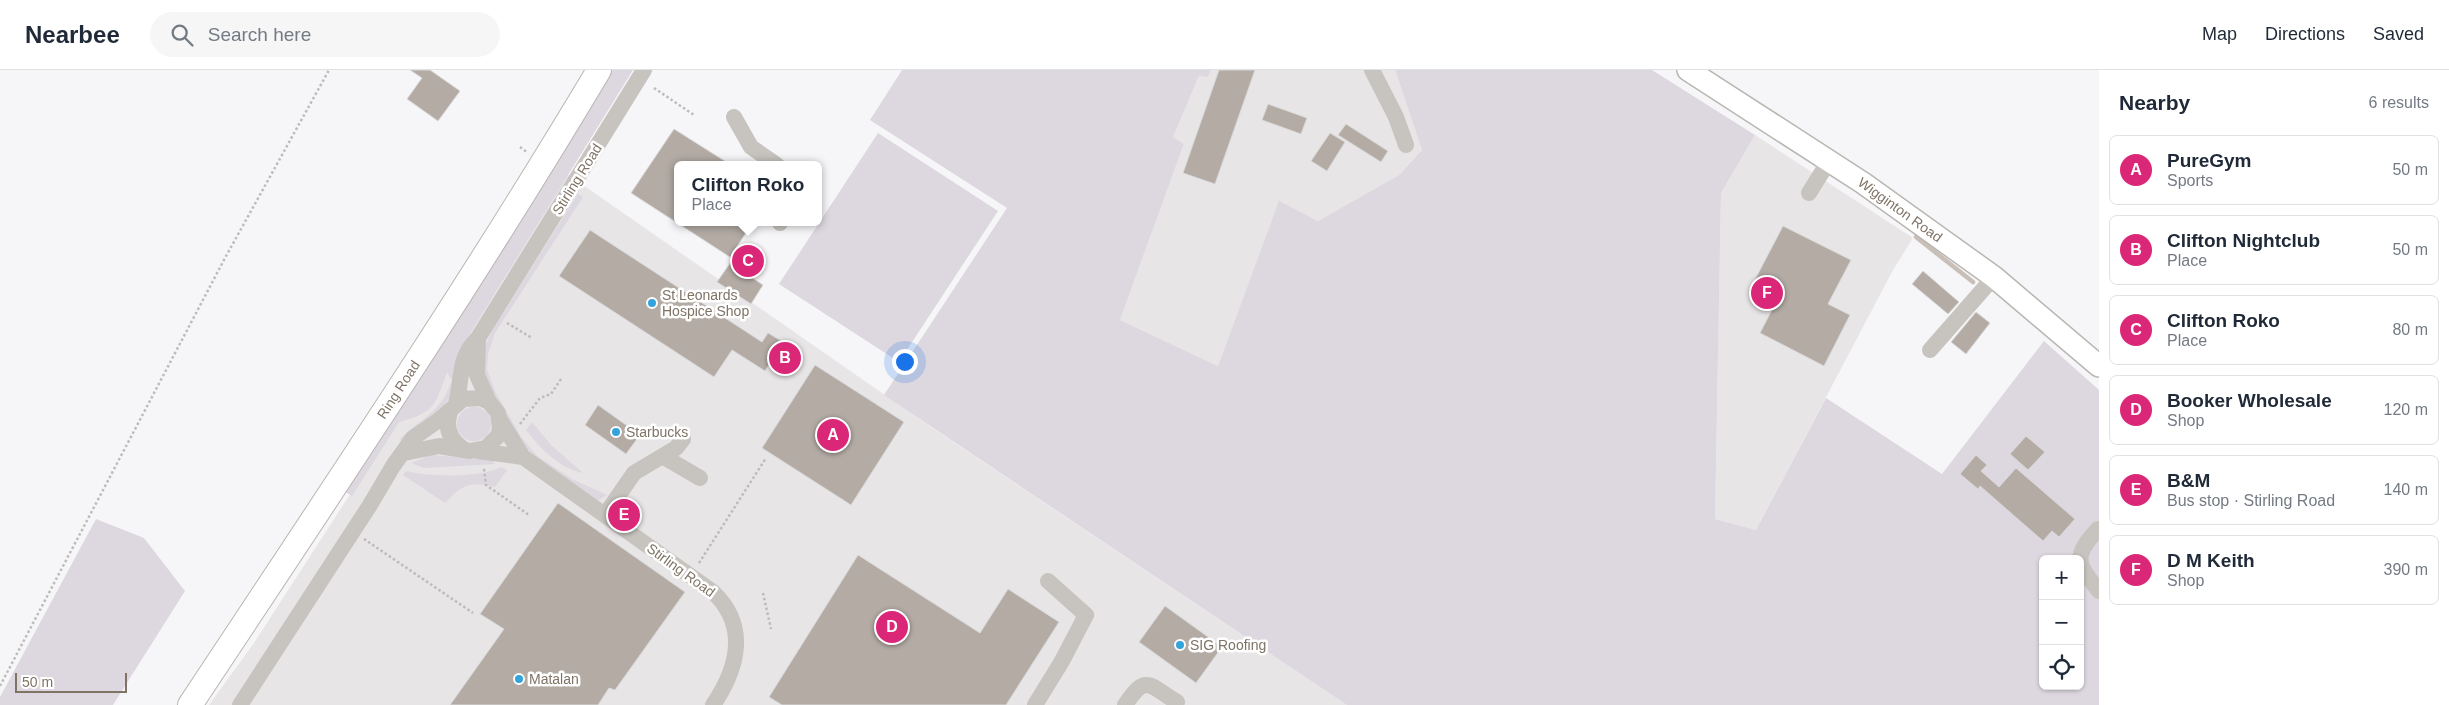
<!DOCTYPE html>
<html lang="en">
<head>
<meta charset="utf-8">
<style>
	body { margin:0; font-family:Arial,sans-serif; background:#f6f6f7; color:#1f2937 }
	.controls { position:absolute; right:15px; bottom:15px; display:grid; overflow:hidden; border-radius:8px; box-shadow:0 1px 4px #0004 }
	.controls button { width:45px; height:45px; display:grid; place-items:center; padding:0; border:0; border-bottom:1px solid #e0e1e3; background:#fff; color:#1f2937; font:25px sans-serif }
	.scale { position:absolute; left:15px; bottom:12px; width:112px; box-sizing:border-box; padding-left:5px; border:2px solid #7f7365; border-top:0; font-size:14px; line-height:18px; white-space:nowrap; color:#7f7365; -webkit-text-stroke:4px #fff; paint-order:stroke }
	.you { position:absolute; left:904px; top:291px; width:18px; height:18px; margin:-12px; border:4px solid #fff; border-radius:50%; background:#1a73e8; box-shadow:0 0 0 8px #1a73e833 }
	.badge { display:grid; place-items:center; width:32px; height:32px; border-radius:50%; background:#db2777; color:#fff; font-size:16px; font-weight:700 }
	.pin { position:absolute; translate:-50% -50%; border:2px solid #fff; box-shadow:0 1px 5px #0006 }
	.popup { position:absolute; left:674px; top:91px; width:148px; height:65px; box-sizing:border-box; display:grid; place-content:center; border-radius:8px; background:#fff; filter:drop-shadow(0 1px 4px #0005); font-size:16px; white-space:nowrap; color:#747a83 }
	.popup b { font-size:19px; color:#1f2937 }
	.popup::after { content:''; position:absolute; left:50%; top:100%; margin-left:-10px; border:10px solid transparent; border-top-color:#fff }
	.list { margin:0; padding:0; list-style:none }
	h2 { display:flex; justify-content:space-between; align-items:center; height:65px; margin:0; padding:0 20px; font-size:21px }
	h2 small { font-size:16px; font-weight:400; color:#747a83 }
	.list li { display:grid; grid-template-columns:32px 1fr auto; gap:15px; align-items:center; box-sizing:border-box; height:70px; margin:0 10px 10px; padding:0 10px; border:1px solid #e0e1e3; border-radius:8px }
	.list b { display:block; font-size:19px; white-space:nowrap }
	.list p { margin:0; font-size:16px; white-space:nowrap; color:#747a83 }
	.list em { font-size:16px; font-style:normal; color:#747a83 }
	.icon { flex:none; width:28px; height:28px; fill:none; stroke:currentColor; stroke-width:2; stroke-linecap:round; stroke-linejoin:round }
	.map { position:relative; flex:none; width:2099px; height:635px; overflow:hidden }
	header { display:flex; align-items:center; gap:30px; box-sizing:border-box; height:70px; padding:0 25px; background:#fff; border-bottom:1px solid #e0e1e3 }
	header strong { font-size:24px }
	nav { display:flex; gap:28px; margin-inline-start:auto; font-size:18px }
	.search { width:350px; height:45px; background:#f6f6f7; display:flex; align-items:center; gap:12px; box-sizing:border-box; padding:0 18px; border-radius:28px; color:#747a83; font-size:19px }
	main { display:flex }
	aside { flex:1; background:#fff }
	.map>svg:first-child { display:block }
</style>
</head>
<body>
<header>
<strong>Nearbee</strong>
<div class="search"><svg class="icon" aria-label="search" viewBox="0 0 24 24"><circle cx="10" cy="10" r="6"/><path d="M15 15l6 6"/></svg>Search here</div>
<nav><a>Map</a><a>Directions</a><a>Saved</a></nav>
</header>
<main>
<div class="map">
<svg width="2099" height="635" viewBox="0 0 2099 635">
	<rect width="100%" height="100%" fill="#f6f6f8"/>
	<path fill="#e7e5e6" d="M1211,0H1395L1422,80L1399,105L1318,151L1279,132L1218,296L1120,250L1184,74L1173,67L1199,6L1208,7Z
		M1755,65L1913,168L1893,200L1756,460L1715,449L1721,123Z
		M560,99L928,355L1347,635H209L254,573Z"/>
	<path fill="#ddd7df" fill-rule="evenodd" d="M612,0H633L461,278L451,326L441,339L402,371L400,369C413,355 430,347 441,332C446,326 448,318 452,311L447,302C435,335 436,342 399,352L352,426L344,421Z
		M902,0H1211L1208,7L1199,6L1173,67L1184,74L1120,250L1218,296L1279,131L1318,151L1399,105L1422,80L1395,0H1652L1755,65L1721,123L1715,449L1756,460L1826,328L1942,404L2044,271L2099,320V635H1347L884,325L1007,138L870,50ZM2043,489H2080V616H2043Z
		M878,63L998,141L899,292L779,214Z
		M578,124L583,127L495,263L488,284L487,300L496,323L521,367L537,386L572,409L607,425L599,430L590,428L535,388L510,357L482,300L483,282L491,262Z
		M457 354a17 17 0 1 1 34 0a17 17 0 1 1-34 0Z
		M532,352L551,375L583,403C559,398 541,379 526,360Z
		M431,385L492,390L495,394L424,398L411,393Z
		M501,397L507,400L495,417C469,411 463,414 445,433L403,405L406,401C426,407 483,408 501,397Z
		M96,449L144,468L185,521L113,635H0V627Z"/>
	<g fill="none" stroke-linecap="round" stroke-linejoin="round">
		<path stroke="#c9bfb9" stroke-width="4.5" d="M1916,167L1973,212"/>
	</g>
	<path fill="#b3aba4" stroke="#d8d8da" d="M410,0H430L460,21L438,51L407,29L422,8Z
		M1219,0H1255L1215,114L1183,103Z
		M1268,34L1307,48L1301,64L1262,50Z
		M1346,54L1388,81L1381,92L1338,65Z
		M674,59L731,95H678V152H753L736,178L754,189L745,203L763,215L751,234L717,212L733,189L631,123Z
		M1330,63L1345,72L1327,101L1311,91Z
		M1783,156L1851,190L1828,234L1850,245L1824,296L1760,263L1776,232L1750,219Z
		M590,160L762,272L768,263L783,272L765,301L732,280L714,307L559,206Z
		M1923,201L1959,232L1948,244L1912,214Z
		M1976,242L1990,253L1966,284L1951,272Z
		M815,295L904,352L851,435L762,378Z
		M598,335L640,365L626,384L585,355Z
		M2026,366L2045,382L2028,400L2010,384Z
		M1976,385L1987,395L1981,401L1999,417L2016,398L2075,449L2059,467L2052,461L2043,471L1980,416L1978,419L1960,404Z
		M558,433L685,522L615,620L609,618L598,635H450L504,559L480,544Z
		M858,485L980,563L1008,519L1059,552L1006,635H782L769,627Z
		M1165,536L1222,577L1196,613L1139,572Z"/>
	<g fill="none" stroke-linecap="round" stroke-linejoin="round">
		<g stroke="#bab6b1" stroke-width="24">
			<g id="major">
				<path id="s1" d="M1688,0L1863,113L1994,207L2099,296"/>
			</g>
		</g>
		<g stroke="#b9b5b1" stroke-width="26">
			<g id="highway">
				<path id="s2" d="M190,635C329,425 470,216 599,0"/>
			</g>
		</g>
		<path stroke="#bebbb8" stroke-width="2.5" stroke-dasharray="2.5 2.5" stroke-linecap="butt" d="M654,18L694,45
			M520,77L528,83
			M507,253L532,268
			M520,354L540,328L551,324L561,309
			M484,399L486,415L529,445
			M364,469L473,543
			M699,493L766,388
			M763,523L771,559
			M0,616L225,188L329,0"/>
		<path stroke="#c7c4bf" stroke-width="16" d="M1372,0L1396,47L1406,75
			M734,47L751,77L777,95
			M1809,123L1829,91
			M780,153V152
			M478,268L477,305L489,332
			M1930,280L1994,207
			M456,334C463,307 457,289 478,268L644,0
			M450,342C445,357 449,369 462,378
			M500,350L523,387
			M478,381L523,387L713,522C749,556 738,598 713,635
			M664,387L700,408
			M605,445L634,403L676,378L683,369
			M2098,459C2072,487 2077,493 2099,521
			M240,635L370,435L393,396L413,368L439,350L463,329L480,328L489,332L498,343L500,358L498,366L486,378L470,381L439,376L404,383
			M1035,635L1062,591L1086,545L1048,511
			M1125,635C1147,602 1149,616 1177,632"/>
		<use href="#major" stroke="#fff" stroke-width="21"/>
		<use href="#highway" stroke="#fff" stroke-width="24"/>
	</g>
	<g fill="#33a3db" stroke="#fff" stroke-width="2">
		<circle cx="652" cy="233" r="5"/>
		<circle cx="616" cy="362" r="5"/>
		<circle cx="1180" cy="575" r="5"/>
		<circle cx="519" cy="609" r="5"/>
	</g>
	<g text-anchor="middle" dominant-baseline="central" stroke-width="5" stroke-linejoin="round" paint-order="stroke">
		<g font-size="14" fill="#7f7365" stroke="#fff">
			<text transform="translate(577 109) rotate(-58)">Stirling Road</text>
			<text stroke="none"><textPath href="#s1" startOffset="254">Wigginton Road</textPath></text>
			<text stroke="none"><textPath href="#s2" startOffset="378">Ring Road</textPath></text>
			<text transform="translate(681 500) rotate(36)">Stirling Road</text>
		</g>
		<g font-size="14" fill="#7f7365" stroke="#fff" text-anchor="start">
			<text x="662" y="225">St Leonards<tspan x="662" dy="16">Hospice Shop</tspan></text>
			<text x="626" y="362">Starbucks</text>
			<text x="1190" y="575">SIG Roofing</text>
			<text x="529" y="609">Matalan</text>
		</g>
	</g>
</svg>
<div class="controls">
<button>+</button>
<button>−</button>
<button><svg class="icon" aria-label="locate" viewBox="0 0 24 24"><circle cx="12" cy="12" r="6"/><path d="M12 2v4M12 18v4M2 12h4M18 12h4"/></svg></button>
</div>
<div class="scale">50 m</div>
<div class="you"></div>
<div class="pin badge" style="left:833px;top:365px">A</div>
<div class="pin badge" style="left:785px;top:288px">B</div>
<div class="pin badge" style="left:748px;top:191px">C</div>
<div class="popup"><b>Clifton Roko</b>Place</div>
<div class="pin badge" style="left:892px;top:557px">D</div>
<div class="pin badge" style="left:624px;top:445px">E</div>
<div class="pin badge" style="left:1767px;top:223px">F</div>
</div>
<aside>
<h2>Nearby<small>6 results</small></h2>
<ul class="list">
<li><span class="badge">A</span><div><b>PureGym</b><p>Sports</p></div><em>50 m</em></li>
<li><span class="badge">B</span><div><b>Clifton Nightclub</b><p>Place</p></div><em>50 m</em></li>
<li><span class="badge">C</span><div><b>Clifton Roko</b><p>Place</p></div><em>80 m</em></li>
<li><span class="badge">D</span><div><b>Booker Wholesale</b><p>Shop</p></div><em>120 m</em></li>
<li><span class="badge">E</span><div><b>B&amp;M</b><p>Bus stop · Stirling Road</p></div><em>140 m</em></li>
<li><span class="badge">F</span><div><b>D M Keith</b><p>Shop</p></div><em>390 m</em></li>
</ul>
</aside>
</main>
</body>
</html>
